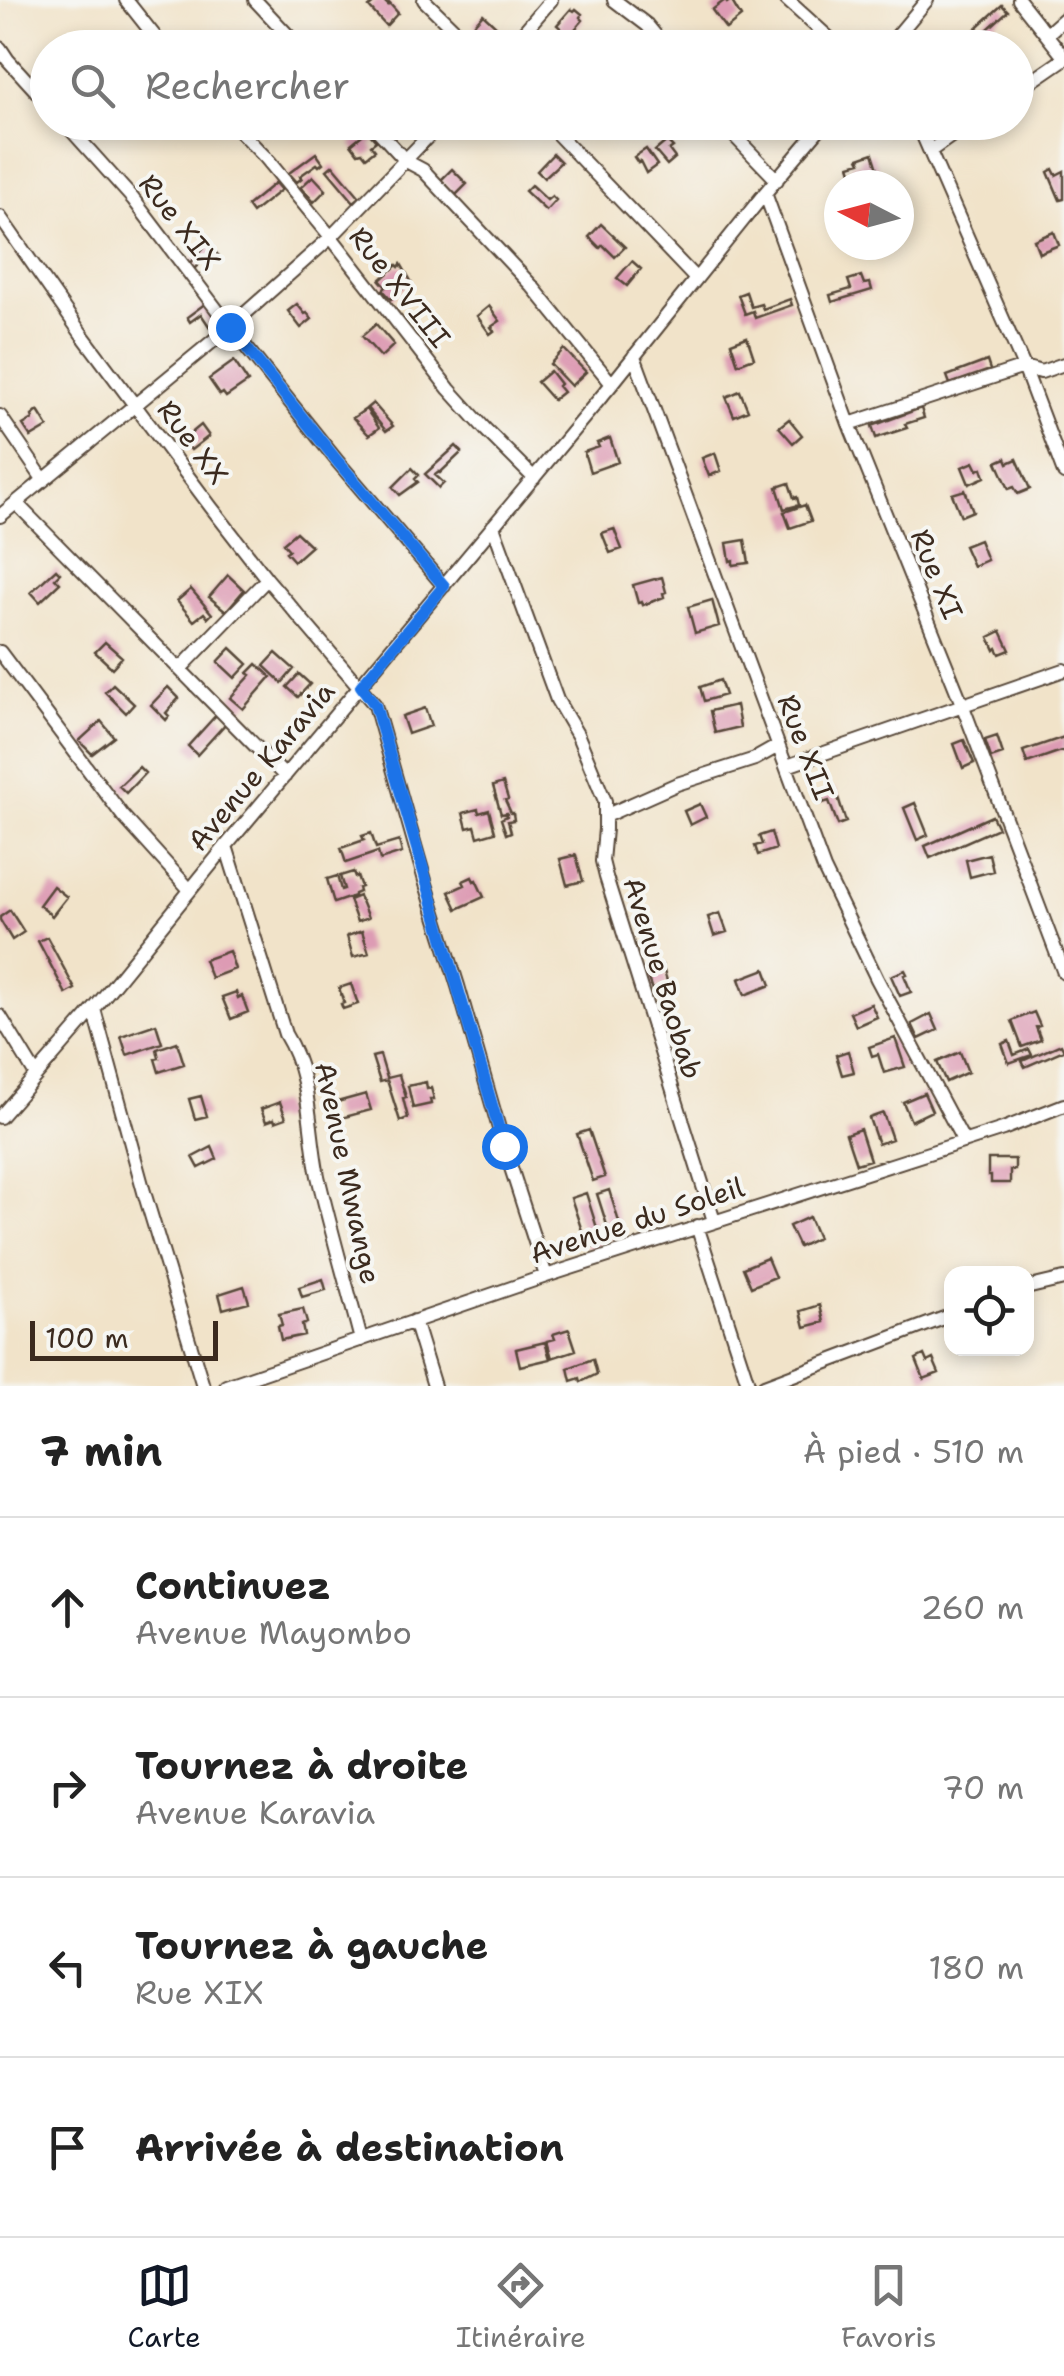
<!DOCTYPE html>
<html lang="fr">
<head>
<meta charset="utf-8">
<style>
	body { margin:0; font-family:"Shantell Sans",sans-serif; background:#f2f2f2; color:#222 }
	.controls { position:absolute; right:30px; bottom:30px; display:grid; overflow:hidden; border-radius:20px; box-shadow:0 5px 15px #0003 }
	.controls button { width:90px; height:90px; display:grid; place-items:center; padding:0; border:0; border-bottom:2px solid #e0e0e0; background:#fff; color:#222; font:50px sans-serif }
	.compass { position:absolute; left:824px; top:170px; width:90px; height:90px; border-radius:50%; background:#fff; box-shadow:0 5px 15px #0003; rotate:276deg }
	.scale { position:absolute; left:30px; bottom:25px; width:188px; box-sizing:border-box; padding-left:10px; border:5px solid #3b2a1e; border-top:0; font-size:28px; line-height:35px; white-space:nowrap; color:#3b2a1e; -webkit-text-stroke:8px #f6f6f2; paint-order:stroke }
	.stop { position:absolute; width:30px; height:30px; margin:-22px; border:8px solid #1a73e8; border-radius:50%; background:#fff }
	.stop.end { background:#1a73e8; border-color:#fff; box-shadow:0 2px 10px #0008 }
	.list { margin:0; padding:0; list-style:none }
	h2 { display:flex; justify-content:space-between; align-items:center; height:130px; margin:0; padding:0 40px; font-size:42px }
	h2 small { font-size:32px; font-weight:400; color:#767676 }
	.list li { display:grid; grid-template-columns:65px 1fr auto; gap:30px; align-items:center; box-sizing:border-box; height:180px; padding:0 40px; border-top:2px solid #e0e0e0 }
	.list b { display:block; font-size:38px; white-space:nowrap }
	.list p { margin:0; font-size:32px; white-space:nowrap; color:#767676 }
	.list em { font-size:32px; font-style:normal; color:#767676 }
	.icon { flex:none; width:55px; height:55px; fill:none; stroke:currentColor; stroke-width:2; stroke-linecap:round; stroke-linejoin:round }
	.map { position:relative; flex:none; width:1064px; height:1386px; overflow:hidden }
	.search { position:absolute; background:#fff; box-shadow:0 5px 15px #0003; left:30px; right:30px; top:30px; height:110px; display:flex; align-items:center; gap:25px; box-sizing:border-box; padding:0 35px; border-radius:55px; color:#767676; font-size:38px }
	.sheet { height:850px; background:#fff }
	nav { display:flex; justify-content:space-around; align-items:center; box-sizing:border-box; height:140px; border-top:2px solid #e0e0e0; background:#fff; font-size:28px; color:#767676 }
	nav a { display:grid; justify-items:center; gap:5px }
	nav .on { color:#111827 }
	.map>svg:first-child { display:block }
</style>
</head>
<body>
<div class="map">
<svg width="1064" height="1386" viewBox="0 0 1064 1386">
	<rect width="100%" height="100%" fill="#f6f6f2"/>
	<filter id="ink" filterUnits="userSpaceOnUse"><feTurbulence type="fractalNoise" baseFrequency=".01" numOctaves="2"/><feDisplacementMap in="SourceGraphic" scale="20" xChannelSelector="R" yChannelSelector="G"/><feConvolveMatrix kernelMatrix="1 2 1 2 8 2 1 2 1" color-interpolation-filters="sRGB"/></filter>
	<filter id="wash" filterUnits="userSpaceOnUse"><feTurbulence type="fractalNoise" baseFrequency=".0048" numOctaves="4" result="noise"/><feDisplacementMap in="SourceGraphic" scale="40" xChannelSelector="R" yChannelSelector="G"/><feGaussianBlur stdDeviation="2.25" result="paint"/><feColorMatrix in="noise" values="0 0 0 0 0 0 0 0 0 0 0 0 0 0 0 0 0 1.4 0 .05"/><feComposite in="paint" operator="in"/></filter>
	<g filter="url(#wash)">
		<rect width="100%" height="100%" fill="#f1e3c9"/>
		<g id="blocks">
			<path fill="#dd9bb4" d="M377,0H383L388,5L389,3L398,13L386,26L369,7Z
				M725,0L727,3L731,0L741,17L726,29L712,10Z
				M1002,5L1008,11L978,38L972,32Z
				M571,9L574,11L576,9L582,14L580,17L583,20L569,36L557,25Z
				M483,14L497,27L485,41L480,36L483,33L474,24Z
				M367,131L376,141L371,145L375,150L366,157L362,152L358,153L351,144Z
				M667,141L673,147L669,150L675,158L667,165L655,151Z
				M646,149L657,165L646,173L640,161L638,163L634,157Z
				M316,153L323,163L319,166L317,164L300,176L302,178L297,182L289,173Z
				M873,153L878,169L854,177L850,165L861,162L859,158Z
				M553,154L561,162L544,178L537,171Z
				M333,165L360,197L354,202L327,170Z
				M452,169L467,184L456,195L441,180Z
				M1053,169L1056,175L1064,171V199L1060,200L1048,172Z
				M313,176L326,190L314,202L301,187Z
				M275,183L281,190L252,213L247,206Z
				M531,185L547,200L552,196L556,200L546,211L525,191Z
				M601,224L625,247L615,257L603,245L600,248L589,237Z
				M1054,232L1059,245L1039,253L1034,240Z
				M207,244L218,255L214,259L210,255L207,256L193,270L188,265Z
				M632,261L641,269L627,286L617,278Z
				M401,264L411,281L391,299L383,290L386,287L380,280L397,265L399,267Z
				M861,276L864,284L870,283L872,290L832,302L830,295L851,289L848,280Z
				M746,292L751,307L761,304L763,309L790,299L792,305L755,318L753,311L745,314L738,295Z
				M206,303L220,322L211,329L201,314L190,322L187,317Z
				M297,304L305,314L307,313L312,319L301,328L288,311Z
				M489,306L500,321L491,327L494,331L490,334L477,316Z
				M376,324L394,345L381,357L362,336Z
				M747,337L754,358L738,364L731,343Z
				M564,349L586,372L571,386L550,364Z
				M234,361L248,382L226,397L223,393L220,395L209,379Z
				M987,361L990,370L950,384L947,376Z
				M550,371L560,384L558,386L563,392L553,400L537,382Z
				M740,391L748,410L734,416L726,397Z
				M373,403L393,426L386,431L367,408Z
				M921,408L924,418L905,424L907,428L876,438L872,426Z
				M366,409L379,428L369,435L353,418Z
				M38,411L48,427L31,437L23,425L33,419L32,416Z
				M789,419L802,435L793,443L779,427Z
				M201,425L209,436L191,450L183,440Z
				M610,438L618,462L590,472L584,452L599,447L597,443Z
				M456,446L462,452L440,473L439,472L435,475L444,483L439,488L425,474Z
				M715,453L721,471L709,476L702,458Z
				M1006,458L1008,463L1017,459L1030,489L1018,494L1014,487L1009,489L997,462Z
				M974,462L978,470L982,468L985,477L969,484L962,467Z
				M412,468L419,475L415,479L418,482L400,495L393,487Z
				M789,483L794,498L797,497L799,505L784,509L777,487Z
				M965,490L973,511L961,516L952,494Z
				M805,505L811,521L790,528L784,512Z
				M614,529L622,549L610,553L602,533Z
				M296,532L311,546L294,561L286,552L289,550L283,543Z
				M745,540L749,563L733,565V560L730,561L727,543Z
				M979,540L987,560L973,566L964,546Z
				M56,569L60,573L55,578L60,583L40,602L31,592Z
				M228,575L244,590L226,611L209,597Z
				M662,577L666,592L663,593L664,597L643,605L642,602L638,603L633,585Z
				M191,589L212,614L208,618L204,613L194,621L177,601Z
				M712,600L719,626L695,633L688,607Z
				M1001,631L1010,650L1000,654L997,648L995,650L989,637Z
				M105,642L122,657L112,668L95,652Z
				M231,648L248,664L235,678L218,662Z
				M276,653L294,669L282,683L264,666Z
				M257,664L271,677L243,709L230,698L251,675L248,673Z
				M299,674L310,684L298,697L287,687Z
				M720,680L725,695L704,701L700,687Z
				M113,684L134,704L126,713L105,692Z
				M168,687L179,698L166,713L169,716L166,720L151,705Z
				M736,705L740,727L715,733L710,711Z
				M425,708L431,726L408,734L402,716Z
				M218,713L227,722L197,755L188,746Z
				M101,721L114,737L92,754L79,741Z
				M997,736L1003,754L991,758L985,740Z
				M1064,737V750L1027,763L1023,751Z
				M964,740L974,763L963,768L954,744Z
				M139,767L145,773L126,793L119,786Z
				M503,783L508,799L505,800L511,813H513L514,820L508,821L511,832L506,834L501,819L507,816V813L501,814L493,786Z
				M835,788L846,822L838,825L829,801L823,803L820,794Z
				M915,803L928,835L917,840L904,808Z
				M700,804L706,817L690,825L684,811Z
				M478,809L479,813L489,810L495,832L478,837L475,826L467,828L463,813Z
				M992,816L998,828L930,858L925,846Z
				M771,832L776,849L758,855L755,846L762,844L759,836Z
				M371,833L376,848L399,841L402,853L380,860L378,852L346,863L341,848L364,840L362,836Z
				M989,854L993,871L970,877L966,860Z
				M576,855L583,881L567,885L560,859Z
				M353,872L355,877L357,876L361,887L358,888L359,892L354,894V896L334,903L327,879L337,876L341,890L344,889L340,876Z
				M472,877L474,881L476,880L484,897L457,909L449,892L465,885L463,881Z
				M53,886L67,897L52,916L39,905Z
				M359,896L368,918L357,922L349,900Z
				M10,910L24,932L12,940L0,920V917Z
				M720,913L727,932L714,936L708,917Z
				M362,931L369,953L353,957L347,936Z
				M47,937L75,989L66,994L38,941Z
				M229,951L235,969L211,978L204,960Z
				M662,965L668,984L652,990L645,970Z
				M765,969L771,985L745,995L739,979Z
				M905,970L907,974L904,975L911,992L900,996L891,976Z
				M351,984L358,1004L343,1009L341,1004L344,1003L339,988Z
				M236,992L238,998L242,996L248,1012L231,1019L222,997Z
				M871,1004L877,1017L856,1026L850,1013Z
				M1034,1012L1040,1026L1036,1027L1041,1040L1022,1047L1012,1021Z
				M931,1014L938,1030L919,1039L912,1024Z
				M156,1024L162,1043L127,1055L121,1036Z
				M895,1038L905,1067L884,1073L878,1054L872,1056L869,1047Z
				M1009,1041L1014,1055L1029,1049L1032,1055L1009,1063L1002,1044Z
				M177,1042L184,1064L159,1072L155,1059L159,1058L157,1049Z
				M1061,1044L1064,1050L1025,1067L1022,1061Z
				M848,1051L854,1072L842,1075L836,1055Z
				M960,1052L968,1072L946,1082L937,1062Z
				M380,1055L387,1078L399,1075L406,1097L403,1098L408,1118L400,1121L387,1080L380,1082L372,1057Z
				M426,1082L427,1089L431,1088L434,1099H430L431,1104L413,1108L408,1086Z
				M924,1093L932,1111L911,1121L903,1102Z
				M366,1094L371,1110L334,1120L330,1104Z
				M201,1096L207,1116L195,1119L189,1099Z
				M280,1102L286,1118L275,1122L274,1119L266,1122L261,1109Z
				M883,1113L892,1139L878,1144L869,1118Z
				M860,1129L870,1160L856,1164L846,1134Z
				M589,1130L605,1177L593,1181L577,1134Z
				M212,1147L217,1159L199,1168L193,1157Z
				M988,1159H1015V1170H1010V1183H991V1176H988Z
				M609,1190L624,1238L612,1241L597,1194Z
				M586,1193L602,1244L588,1249L571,1198Z
				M809,1217L818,1238L799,1247L789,1226Z
				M767,1258L775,1277L751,1287L743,1268Z
				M323,1279L326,1290L302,1297L299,1287Z
				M244,1286L249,1302L223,1309L219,1294Z
				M820,1305L824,1322L805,1327L801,1311Z
				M303,1309L307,1323L302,1325L304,1335L281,1340L278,1326L282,1325L279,1314Z
				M569,1329L576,1350L552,1358L547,1341L555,1339L553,1334Z
				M545,1342L550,1359L520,1366L516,1349Z
				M924,1355L927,1362L933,1359L939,1373L924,1379L916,1359Z
				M593,1359L597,1374L581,1382L580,1378L571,1381L568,1368Z"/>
		</g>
	</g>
	<g filter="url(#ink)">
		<use href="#blocks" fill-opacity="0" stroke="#564638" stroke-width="2.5"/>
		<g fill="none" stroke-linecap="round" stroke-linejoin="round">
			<g stroke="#564638" stroke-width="16">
				<path id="minor" d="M126,0L164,48
					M255,0L300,48
					M424,0L473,48
					M614,0L647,25L666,48
					M787,0L840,48
					M1019,0L1064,57
					M1047,34L1064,19
					M0,48L8,60L48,104
					M510,48L551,0
					M887,48L927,0
					M1016,92L1064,59
					M64,122L133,199L230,327L338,462L444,586
					M231,122L265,157L331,237L449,389L486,430L534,478
					M370,122L406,161L423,170L532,286L612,384
					M546,122L696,279
					M721,122L777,180
					M917,122L1024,367L1064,473
					M930,151L971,122
					M765,193L849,424L962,704L1064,973
					M0,217L83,336L211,507L267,579L375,705L426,884L458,986L504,1146L546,1276
					M634,356L824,869L877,979L963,1140
					M0,416L43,479
					M849,424L1024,367L1041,372L1064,364
					M16,503L285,776
					M0,516L230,327L331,237L442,122
					M493,526L557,700L578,736L605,801V829L602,861L606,877L714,1221
					M0,652L123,816L190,890
					M180,669L267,579
					M787,766L1064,670
					M605,816L677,784L755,759L778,746
					M226,846L285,1034C312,1078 308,1127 318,1176C331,1231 347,1286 361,1340
					M94,1009L144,1192L203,1386
					M0,1016L36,1075
					M0,1117L94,1009L226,846L612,384L765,193L825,122
					M697,1226L749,1386
					M1026,1288L1064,1279
					M414,1321L434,1386
					M226,1386L546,1276L1003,1129L1064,1105
					M764,1386L952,1315"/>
			</g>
			<use href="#minor" stroke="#fff" stroke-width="12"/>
		</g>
	</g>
	<g fill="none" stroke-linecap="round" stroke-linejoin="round" filter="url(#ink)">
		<path stroke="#1a73e8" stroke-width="12" d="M230,327L338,462L444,586L361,686L375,705L504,1146"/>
	</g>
	<g text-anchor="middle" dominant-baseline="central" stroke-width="8" stroke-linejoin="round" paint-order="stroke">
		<g font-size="28" fill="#3b2a1e" stroke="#f6f6f2">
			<text transform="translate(180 222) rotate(52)">Rue XIX</text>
			<text transform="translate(400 287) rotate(52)">Rue XVIII</text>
			<text transform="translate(193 442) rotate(53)">Rue XX</text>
			<text transform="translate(937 574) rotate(68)">Rue XI</text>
			<text transform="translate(806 747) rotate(69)">Rue XII</text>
			<text transform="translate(261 766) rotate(-50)">Avenue Karavia</text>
			<text transform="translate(663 978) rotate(73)">Avenue Baobab</text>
			<text transform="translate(348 1173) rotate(78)">Avenue Mwange</text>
			<text transform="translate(637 1220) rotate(-18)">Avenue du Soleil</text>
		</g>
	</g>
</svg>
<div class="controls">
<button><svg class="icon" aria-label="locate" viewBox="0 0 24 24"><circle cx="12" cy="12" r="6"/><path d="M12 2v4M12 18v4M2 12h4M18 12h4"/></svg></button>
</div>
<svg class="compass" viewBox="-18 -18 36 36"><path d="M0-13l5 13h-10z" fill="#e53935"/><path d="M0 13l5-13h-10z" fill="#767676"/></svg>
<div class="scale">100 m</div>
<div class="stop" style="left:504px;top:1146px"></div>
<div class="stop end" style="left:230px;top:327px"></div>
<div class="search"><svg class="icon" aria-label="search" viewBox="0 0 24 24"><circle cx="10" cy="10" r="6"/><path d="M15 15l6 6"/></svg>Rechercher</div>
</div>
<section class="sheet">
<h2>7 min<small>À pied · 510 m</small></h2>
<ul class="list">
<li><svg class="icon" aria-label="ahead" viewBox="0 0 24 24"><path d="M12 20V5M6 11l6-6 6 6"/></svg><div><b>Continuez</b><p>Avenue Mayombo</p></div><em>260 m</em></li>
<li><svg class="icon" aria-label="right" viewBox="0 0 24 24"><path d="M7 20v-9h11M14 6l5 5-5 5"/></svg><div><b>Tournez à droite</b><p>Avenue Karavia</p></div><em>70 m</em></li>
<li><svg class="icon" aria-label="left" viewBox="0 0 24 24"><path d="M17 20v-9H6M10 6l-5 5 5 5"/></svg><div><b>Tournez à gauche</b><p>Rue XIX</p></div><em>180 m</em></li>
<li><svg class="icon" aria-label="arrive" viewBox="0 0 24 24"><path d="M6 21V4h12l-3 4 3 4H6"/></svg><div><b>Arrivée à destination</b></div></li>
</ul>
</section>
<nav>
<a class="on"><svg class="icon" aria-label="map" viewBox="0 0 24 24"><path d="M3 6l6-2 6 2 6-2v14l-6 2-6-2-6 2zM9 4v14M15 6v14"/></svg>Carte</a>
<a><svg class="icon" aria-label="directions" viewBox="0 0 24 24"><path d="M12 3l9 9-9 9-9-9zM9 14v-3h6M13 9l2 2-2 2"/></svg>Itinéraire</a>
<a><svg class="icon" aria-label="saved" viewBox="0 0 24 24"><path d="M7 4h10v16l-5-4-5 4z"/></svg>Favoris</a>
</nav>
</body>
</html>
